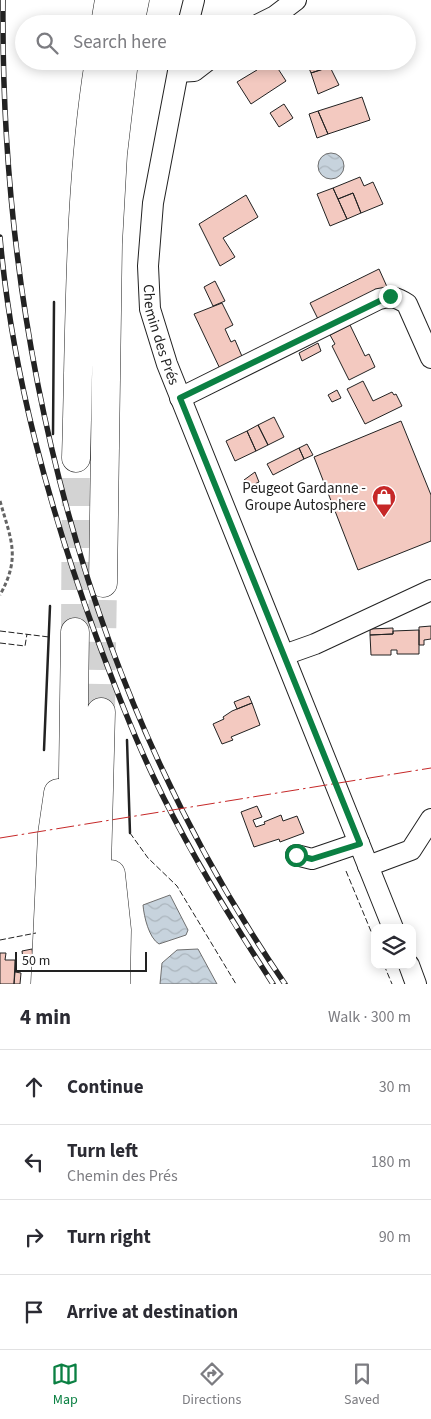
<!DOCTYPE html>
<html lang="en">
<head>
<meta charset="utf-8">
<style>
	body { margin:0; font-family:"Source Sans 3",sans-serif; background:#f2f2f3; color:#2b2b33 }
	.controls { position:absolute; right:15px; bottom:15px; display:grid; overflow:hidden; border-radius:10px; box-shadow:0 2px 12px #0003 }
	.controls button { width:45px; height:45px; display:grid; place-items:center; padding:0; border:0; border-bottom:1px solid #e1e1e2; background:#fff; color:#2b2b33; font:25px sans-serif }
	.scale { position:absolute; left:15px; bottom:12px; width:132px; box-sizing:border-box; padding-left:5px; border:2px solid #222; border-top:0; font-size:14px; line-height:18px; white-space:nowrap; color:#222; -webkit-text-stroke:4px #fff; paint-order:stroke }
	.stop { position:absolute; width:15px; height:15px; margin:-11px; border:4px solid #0b8043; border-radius:50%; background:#fff }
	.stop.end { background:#0b8043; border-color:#fff; box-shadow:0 1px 5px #0008 }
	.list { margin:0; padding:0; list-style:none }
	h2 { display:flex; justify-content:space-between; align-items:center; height:65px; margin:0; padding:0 20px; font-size:21px }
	h2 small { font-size:16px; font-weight:400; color:#7c7c81 }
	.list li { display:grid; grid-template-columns:32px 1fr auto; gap:15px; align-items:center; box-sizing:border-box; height:75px; padding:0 20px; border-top:1px solid #e1e1e2 }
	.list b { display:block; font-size:19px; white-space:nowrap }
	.list p { margin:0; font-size:16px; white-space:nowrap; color:#7c7c81 }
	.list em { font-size:16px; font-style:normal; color:#7c7c81 }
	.icon { flex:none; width:28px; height:28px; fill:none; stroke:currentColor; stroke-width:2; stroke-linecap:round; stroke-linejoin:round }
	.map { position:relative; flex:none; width:431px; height:984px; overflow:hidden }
	.search { position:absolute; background:#fff; box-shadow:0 2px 12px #0003; left:15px; right:15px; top:15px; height:55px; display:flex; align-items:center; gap:12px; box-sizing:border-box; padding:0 18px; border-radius:28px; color:#7c7c81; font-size:19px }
	.sheet { height:365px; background:#fff }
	nav { display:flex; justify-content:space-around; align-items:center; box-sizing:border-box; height:70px; border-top:1px solid #e1e1e2; background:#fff; font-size:14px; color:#7c7c81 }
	nav a { display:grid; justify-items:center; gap:2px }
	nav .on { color:#0b8043 }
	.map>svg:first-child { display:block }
</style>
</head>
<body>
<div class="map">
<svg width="431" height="984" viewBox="0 0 431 984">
	<defs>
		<pattern id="water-waves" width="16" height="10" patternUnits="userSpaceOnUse" patternTransform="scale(1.25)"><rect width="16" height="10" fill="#c7d3dd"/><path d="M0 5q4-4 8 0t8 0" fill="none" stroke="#abb5bd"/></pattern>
	</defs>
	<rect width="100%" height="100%" fill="#fff"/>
	<path fill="url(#water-waves)" stroke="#6f6f6f" d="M318 166a13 13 0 1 1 26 0a13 13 0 1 1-26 0Z
		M170,895L188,930L186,935L159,944C149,938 144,917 143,905Z
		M198,949L217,984H160L162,963L177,950Z"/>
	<path fill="#f3c9c0" stroke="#222" d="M255,61H273L286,81L251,104L237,82L257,70L253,63Z
		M319,61H341L342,63L311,73L308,66Z
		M342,63L331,69L339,85L318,94L311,73Z
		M362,97L370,120L328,134L318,111Z
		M284,104L293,118L279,127L270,113Z
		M318,111L328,134L317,138L309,114Z
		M360,177L364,186L373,182L383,204L361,213L353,193L338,199L333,188Z
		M333,188L347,219L330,226L317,194Z
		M353,193L361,213L347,219L338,199Z
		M246,195L258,217L223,238L235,257L220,266L199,224Z
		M379,269L388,289L320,323L310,303Z
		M215,281L225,301L213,306L204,287Z
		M222,303L233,325L225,329L231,342L235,340L244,361L222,373L194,314Z
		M350,325L365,356L369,354L375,367L349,380L332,346L335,344L330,335Z
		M318,343L321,351L302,361L299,353Z
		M363,381L373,401L392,392L394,395L396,394L402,406L365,424L347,389Z
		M337,390L341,398L332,402L328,395Z
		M274,417L284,437L268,445L258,425Z
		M401,421L431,495V541L358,570L314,457Z
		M258,425L268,445L256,451L247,431Z
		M247,431L256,451L235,461L226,441Z
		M307,444L313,455L304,459L299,448Z
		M299,448L304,459L273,475L267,464Z
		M255,472L259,482L248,487L244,480Z
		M431,626V639L424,640V645H419V627Z
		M393,628V634L370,635V629Z
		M419,630V654H397V650H391V655H371L370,635L393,634V631Z
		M249,696L252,703L237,709L234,702Z
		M252,703L260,725L231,737L233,740L222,744L213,724L224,719L223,717L232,711Z
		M257,806L262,817L253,820L256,827L265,824L264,822L281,815L283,821L297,816L304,833L280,842L279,839L254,847L241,812Z
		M32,949L33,958L23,959L22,951Z
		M0,953H6L5,960H15L14,984H0Z
		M15,972L21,973L20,984H14Z"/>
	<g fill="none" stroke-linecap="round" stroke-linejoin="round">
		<path stroke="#d3d3d3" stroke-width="28" stroke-dasharray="28 14" stroke-linecap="butt" d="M75,632L76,458
			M101,712L103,583"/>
		<g stroke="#222" stroke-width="22">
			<g id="minor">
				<path d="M188,24L194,0"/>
				<path d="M259,24L275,16L296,0"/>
				<path id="s1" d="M180,61L153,203L148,266L150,309L167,364L393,928"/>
				<path d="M178,72L194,71L207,61"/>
				<path d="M180,398L379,299C391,296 397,297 407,304L431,358"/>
				<path d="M284,655L315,644L431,590"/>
				<path d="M296,855L312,859L359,843"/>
				<path d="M368,866L411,850L431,819"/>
				<path d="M409,965L416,984"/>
			</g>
		</g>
		<g stroke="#222" stroke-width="29">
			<path id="highway" d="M105,24L109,0
				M130,24L135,0
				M76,458C80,326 78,192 99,61
				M103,583L108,244L113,154L124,61
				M111,874L117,930L116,984
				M45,984L52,834L58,793
				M70,984L75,632
				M94,984L101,712"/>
		</g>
		<path stroke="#646464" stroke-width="3" stroke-dasharray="4 2.5" stroke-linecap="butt" d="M0,501C11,540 21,557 0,595"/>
		<use href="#minor" stroke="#fff" stroke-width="20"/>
		<use href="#highway" stroke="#fff" stroke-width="28"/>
		<g stroke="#222" stroke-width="5.5">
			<path id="rail" d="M3,0C0,348 87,696 285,984
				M0,237C12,374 49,507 96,636C114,684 132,732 154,778C188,850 230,918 273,984"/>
		</g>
		<use href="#rail" stroke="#fff" stroke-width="4" stroke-dasharray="11" stroke-linecap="butt"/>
		<path stroke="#222" stroke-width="1" stroke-dasharray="6 2.5" stroke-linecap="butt" d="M0,631L49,637
			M0,643L25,646L27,634
			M130,833L148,858L177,886L236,984
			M346,871L375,941
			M0,940L36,933
			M384,965L392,984"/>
		<path stroke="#222" stroke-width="2.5" d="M53,434L54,302
			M127,740L130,833
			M44,750L50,606"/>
		<path stroke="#c62828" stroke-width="1" stroke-dasharray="18 4 2.5 4" stroke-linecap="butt" d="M0,838L431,768"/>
	</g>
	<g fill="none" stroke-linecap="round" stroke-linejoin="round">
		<path stroke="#0b8043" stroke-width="6" d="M296,855L312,859L360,844L180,398L390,296"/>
	</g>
	<defs>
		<g id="shop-pin" transform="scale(1.25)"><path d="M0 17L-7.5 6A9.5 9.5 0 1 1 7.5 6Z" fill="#c62828" stroke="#fff"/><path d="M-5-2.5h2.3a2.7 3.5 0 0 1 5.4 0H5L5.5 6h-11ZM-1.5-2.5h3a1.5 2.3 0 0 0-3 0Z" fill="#fff"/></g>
	</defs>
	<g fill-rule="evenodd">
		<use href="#shop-pin" x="384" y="497"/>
	</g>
	<g text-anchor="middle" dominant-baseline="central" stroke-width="4" stroke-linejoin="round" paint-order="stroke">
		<g font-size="15" fill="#222" stroke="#fff">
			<text stroke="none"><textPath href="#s1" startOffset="278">Chemin des Prés</textPath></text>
		</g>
		<g font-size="15" fill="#222" stroke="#fff" text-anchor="end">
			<text x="366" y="488">Peugeot Gardanne -<tspan x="366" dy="17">Groupe Autosphere</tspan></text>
		</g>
	</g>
</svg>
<div class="controls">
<button><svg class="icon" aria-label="layers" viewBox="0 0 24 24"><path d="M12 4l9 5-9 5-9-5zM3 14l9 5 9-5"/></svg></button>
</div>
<div class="scale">50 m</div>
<div class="stop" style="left:296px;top:855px"></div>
<div class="stop end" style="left:390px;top:296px"></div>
<div class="search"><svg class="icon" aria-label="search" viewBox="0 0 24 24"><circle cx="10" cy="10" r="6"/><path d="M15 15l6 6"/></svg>Search here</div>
</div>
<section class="sheet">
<h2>4 min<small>Walk · 300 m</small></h2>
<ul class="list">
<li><svg class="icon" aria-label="ahead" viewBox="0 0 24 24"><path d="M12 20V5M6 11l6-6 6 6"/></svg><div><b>Continue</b></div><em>30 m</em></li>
<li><svg class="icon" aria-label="left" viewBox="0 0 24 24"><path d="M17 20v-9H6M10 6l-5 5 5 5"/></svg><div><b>Turn left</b><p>Chemin des Prés</p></div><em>180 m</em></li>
<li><svg class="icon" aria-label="right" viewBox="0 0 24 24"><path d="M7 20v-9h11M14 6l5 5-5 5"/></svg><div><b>Turn right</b></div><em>90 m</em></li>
<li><svg class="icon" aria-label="arrive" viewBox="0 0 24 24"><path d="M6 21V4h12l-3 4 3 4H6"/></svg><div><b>Arrive at destination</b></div></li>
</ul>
</section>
<nav>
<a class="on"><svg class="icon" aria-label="map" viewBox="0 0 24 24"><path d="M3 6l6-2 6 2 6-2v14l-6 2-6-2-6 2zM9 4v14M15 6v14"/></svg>Map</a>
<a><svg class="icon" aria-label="directions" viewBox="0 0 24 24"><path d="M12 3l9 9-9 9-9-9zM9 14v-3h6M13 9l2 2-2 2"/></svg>Directions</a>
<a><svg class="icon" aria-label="saved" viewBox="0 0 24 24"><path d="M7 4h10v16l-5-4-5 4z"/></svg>Saved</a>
</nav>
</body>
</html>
